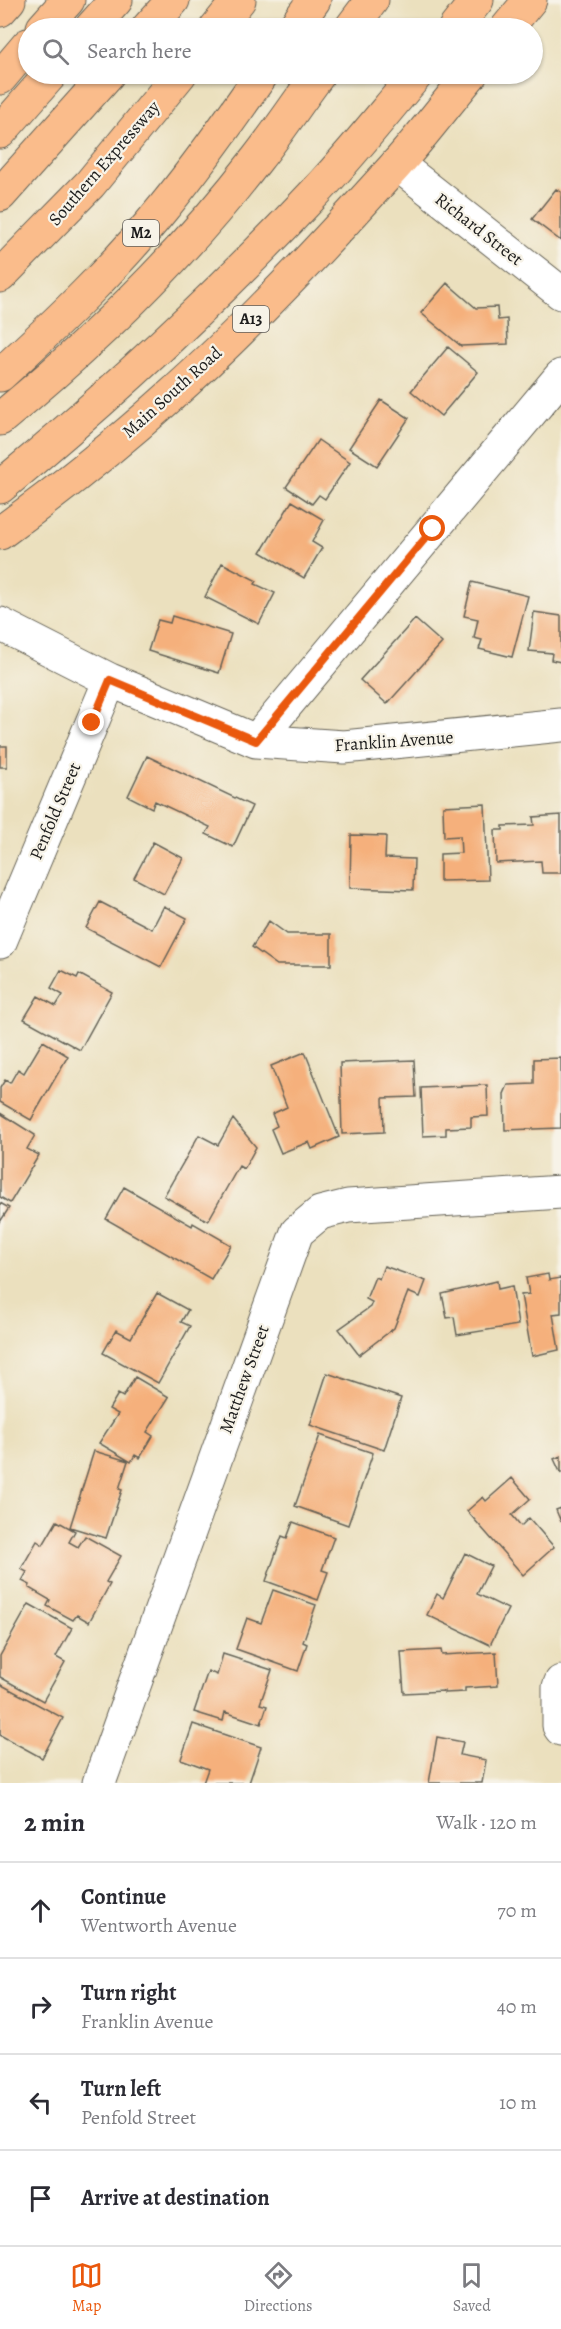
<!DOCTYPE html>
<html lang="en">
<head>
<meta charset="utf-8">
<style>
	body { margin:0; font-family:Alegreya,serif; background:#f7f7f7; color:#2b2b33 }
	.stop { position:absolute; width:18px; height:18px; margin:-14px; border:4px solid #ea580c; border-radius:50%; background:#fff }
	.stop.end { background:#ea580c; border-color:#fff; box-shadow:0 2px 6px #0008 }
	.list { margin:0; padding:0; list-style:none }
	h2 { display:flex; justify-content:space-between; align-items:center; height:78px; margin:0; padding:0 24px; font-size:26px }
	h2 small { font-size:20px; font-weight:400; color:#7c7c81 }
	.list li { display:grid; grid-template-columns:39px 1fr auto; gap:18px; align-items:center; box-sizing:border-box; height:96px; padding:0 24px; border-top:2px solid #e1e1e2 }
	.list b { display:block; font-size:22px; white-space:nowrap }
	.list p { margin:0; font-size:20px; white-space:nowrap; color:#7c7c81 }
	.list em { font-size:20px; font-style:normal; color:#7c7c81 }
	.icon { flex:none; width:33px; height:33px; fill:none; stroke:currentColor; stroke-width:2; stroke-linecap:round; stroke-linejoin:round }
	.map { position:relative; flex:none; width:561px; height:1783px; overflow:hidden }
	.search { position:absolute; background:#fff; box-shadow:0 2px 4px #0004; left:18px; right:18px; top:18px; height:66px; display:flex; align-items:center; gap:15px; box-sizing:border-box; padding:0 21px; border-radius:33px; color:#7c7c81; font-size:22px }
	.sheet { height:462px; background:#fff }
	nav { display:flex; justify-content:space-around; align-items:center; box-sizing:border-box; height:84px; border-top:2px solid #e1e1e2; background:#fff; font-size:16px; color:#7c7c81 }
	nav a { display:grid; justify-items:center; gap:3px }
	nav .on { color:#ea580c }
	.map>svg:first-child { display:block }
</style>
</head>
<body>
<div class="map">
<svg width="561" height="1783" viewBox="0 0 561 1783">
	<rect width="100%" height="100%" fill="#f7f3e8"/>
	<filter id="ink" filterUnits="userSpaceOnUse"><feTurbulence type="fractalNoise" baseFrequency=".0167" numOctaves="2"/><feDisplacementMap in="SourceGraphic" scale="12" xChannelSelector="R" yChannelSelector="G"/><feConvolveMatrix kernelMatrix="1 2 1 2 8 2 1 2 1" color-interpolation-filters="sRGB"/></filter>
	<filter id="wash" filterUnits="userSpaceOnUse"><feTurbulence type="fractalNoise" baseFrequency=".008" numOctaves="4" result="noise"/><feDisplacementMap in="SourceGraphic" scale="24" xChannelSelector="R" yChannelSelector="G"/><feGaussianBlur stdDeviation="1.35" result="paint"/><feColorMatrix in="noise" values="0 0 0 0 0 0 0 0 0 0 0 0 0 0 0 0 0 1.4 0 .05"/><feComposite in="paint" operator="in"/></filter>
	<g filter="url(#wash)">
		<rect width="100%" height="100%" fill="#ebe0be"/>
		<g id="blocks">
			<path fill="#f5b07b" d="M556,189L561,192V241L532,219Z
				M447,283L476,308L497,307L498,320L507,319L508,344L461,346L421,313Z
				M448,347L478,372L441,416L411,391Z
				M381,400L409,418L377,466L349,448Z
				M318,440L350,462L325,499L319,495L312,504L286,487Z
				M292,501L324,520L312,542L322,548L304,578L261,552Z
				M222,563L257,581L255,584L275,593L259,624L205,597Z
				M472,582L528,596L512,657L479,649L482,640L474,638L478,619L464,616Z
				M534,612L561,616V662L551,660L552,653L529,651Z
				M172,616L231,634L219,673L148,651L158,620L170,623Z
				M415,619L442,643L387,704L360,680Z
				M0,746H7V767H0Z
				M147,756L252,806L233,847L206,834L210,827L155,801L152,808L128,796Z
				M485,804L488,880L440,881V854L461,853L460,836L444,837L443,806Z
				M561,815V873H542L541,861L496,863L495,830H503V826L534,825L533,817Z
				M351,835L386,836L385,858L414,859L413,890L350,888Z
				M153,842L183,858L164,894L134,878Z
				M100,902L152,929L164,906L187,918L161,967L86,928Z
				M269,921L287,934H331V965H277L252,947Z
				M61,970L77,978L79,974L112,992L80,1050L24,1019L38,996L56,1006L63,995L51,988Z
				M43,1041L68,1056L31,1120L0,1102V1088L5,1080L10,1083L18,1069L24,1073Z
				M305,1052L339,1137L312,1149L309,1142L281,1153L271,1129L277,1126L272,1114L287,1107L271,1066Z
				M561,1058V1128L505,1130L504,1094L508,1085L534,1084V1059Z
				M414,1060L416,1097L383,1098L384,1132L342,1134L340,1063Z
				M487,1085L488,1116L471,1117V1127L446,1128V1135L423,1136L421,1088Z
				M0,1113L35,1135L27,1149L39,1155L10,1203L0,1197Z
				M233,1119L256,1147L244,1169L239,1166L208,1221L164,1196L199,1135L218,1145Z
				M124,1187L192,1226L193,1223L231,1245L211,1279L106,1219Z
				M0,1203L9,1208L0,1222Z
				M384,1266L426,1281L420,1297L408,1292L394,1328L359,1355L339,1329L370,1307L372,1302L366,1299L375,1277L379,1279Z
				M548,1274L549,1280L561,1278V1313L553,1314L559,1350L532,1356L521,1295L529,1294L526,1278Z
				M497,1281L498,1289L512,1286L518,1325L457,1335L454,1317L447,1318L442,1294Z
				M157,1293L188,1310L181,1322L190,1326L158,1383L103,1353L116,1330L131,1338Z
				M327,1373L401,1398L384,1450L310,1425Z
				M135,1377L169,1397L147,1432L153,1436L140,1458L135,1455L131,1462L99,1443L118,1414L109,1409L118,1394L123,1397Z
				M320,1435L373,1453L348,1525L295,1506Z
				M94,1451L128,1461L119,1489L122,1490L106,1538L70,1527Z
				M561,1456V1474L554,1459Z
				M512,1478L530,1499L512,1515L521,1526L529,1518L554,1547L523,1575L467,1511L483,1497L486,1501Z
				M561,1508V1522L556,1510Z
				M57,1521L75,1531L69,1542L78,1547L85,1536L121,1556L106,1582L110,1584L89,1622L77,1615L73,1620L47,1606L50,1600L29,1588L30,1585L22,1581L27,1572L21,1569L37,1541L43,1545Z
				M293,1522L334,1537L322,1570L328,1572L318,1600L266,1581L282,1536L287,1538Z
				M465,1553L491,1566L477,1594L508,1609L490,1645L427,1615L437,1594L443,1598Z
				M273,1590L316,1605L303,1642L307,1644L298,1671L236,1649L247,1618L261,1623Z
				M29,1604L72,1628L56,1657L65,1662L43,1701L0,1677V1656Z
				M441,1650L442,1655L496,1652L498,1686L465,1688V1692L444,1693V1691L404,1693L401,1652Z
				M223,1654L272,1670L260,1704L267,1706L261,1724L225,1712L223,1721L194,1712L208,1671L217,1675Z
				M0,1684L63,1718L42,1758L0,1735Z
				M193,1724L261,1747L249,1783H203L208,1769L181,1759Z
				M437,1737L463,1742L460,1755L486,1760L482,1783H429Z"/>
		</g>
	</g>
	<g filter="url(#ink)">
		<use href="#blocks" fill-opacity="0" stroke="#646155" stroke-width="1.5"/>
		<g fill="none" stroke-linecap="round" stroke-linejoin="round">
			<g stroke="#646155" stroke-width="35">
				<path id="minor" d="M397,164L561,293
					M0,624L110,680L256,741L344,747L561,725
					M256,741L561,376
					M0,942L110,680
					M561,1682L559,1687V1726L561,1729
					M99,1783L297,1232L320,1213L348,1206L561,1192"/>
			</g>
			<g stroke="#646155" stroke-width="35">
				<path id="trunk" d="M0,10L9,0
					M507,28L530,0
					M0,533C58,491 114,447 167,399C248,327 323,246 396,165C422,136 446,104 471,74"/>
			</g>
			<g stroke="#646155" stroke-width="35">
				<path id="motorway" d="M43,28L68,0
					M91,28L116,0
					M148,28L173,0
					M216,28L239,0
					M294,28L314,0
					M351,28L372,0
					M455,28L477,0
					M0,78L28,45
					M0,132L51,74
					M0,195L108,74
					M0,276L90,184L180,74
					M0,375C58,322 115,268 164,207C199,164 231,119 262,74
					M0,419C94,342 183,255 257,159C279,131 298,102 319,74
					M0,487C109,397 213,301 310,198C348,159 382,115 417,74"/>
			</g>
			<use href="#minor" stroke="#fff" stroke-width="33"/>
			<use href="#trunk" stroke="#fabc8b" stroke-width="33"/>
			<use href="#motorway" stroke="#fabc8b" stroke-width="33"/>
		</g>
	</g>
	<g fill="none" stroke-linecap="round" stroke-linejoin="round" filter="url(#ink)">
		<path stroke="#ea580c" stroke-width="8" d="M92,723L110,680L256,741L433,529"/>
	</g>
	<g text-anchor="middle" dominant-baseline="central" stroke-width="4.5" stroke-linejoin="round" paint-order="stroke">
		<g fill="#f7f3e8" stroke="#5e5c59" stroke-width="1.5">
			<rect x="123" y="220" width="36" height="26" rx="4.5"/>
			<rect x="233" y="306" width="36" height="26" rx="4.5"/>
		</g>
		<g font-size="16" font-weight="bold" fill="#1c1c1c">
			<text x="141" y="233">M2</text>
			<text x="251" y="319">A13</text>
		</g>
		<g font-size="18" fill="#1c1c1c" stroke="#f7f3e8">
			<text transform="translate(104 163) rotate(-49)">Southern Expressway</text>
			<text transform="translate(479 229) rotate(38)">Richard Street</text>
			<text transform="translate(172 392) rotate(-42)">Main South Road</text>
			<text transform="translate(394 741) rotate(-4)">Franklin Avenue</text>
			<text transform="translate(55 811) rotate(-67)">Penfold Street</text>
			<text transform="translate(244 1379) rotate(-70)">Matthew Street</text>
		</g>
	</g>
</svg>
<div class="stop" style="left:433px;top:529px"></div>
<div class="stop end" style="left:92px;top:723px"></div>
<div class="search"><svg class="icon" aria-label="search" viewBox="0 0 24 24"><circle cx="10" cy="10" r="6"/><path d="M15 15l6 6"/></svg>Search here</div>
</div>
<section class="sheet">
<h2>2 min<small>Walk · 120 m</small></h2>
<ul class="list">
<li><svg class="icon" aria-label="ahead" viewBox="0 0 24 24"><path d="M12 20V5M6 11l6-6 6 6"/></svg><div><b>Continue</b><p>Wentworth Avenue</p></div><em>70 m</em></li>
<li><svg class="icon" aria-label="right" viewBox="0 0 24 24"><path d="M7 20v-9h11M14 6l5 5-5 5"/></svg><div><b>Turn right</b><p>Franklin Avenue</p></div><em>40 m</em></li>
<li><svg class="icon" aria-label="left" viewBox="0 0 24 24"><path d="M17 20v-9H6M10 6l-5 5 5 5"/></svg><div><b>Turn left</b><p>Penfold Street</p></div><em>10 m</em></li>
<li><svg class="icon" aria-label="arrive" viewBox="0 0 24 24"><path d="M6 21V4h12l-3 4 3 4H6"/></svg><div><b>Arrive at destination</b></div></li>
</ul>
</section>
<nav>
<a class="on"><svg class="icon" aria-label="map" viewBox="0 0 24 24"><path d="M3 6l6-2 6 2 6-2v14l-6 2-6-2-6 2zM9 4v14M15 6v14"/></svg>Map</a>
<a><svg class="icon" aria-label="directions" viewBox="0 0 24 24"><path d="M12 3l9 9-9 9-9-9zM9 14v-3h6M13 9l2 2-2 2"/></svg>Directions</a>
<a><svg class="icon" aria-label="saved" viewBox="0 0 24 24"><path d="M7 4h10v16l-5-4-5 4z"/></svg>Saved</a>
</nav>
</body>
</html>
